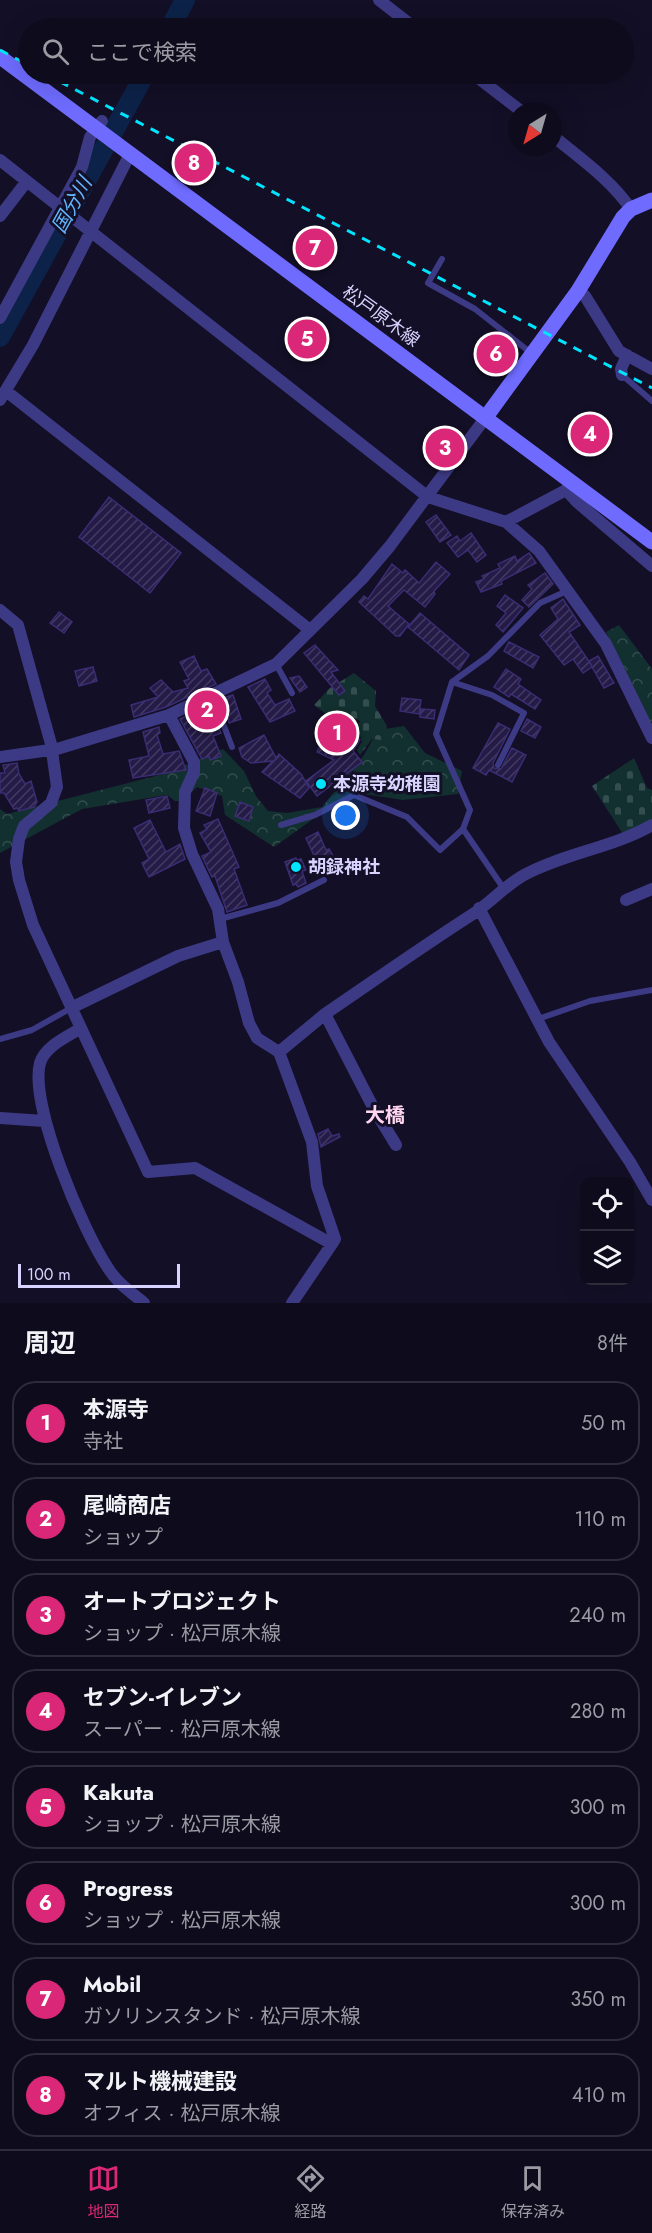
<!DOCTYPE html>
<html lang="ja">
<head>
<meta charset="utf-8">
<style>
	body { margin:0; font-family:Jost,"Noto Sans JP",sans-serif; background:#1c1929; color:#f1f3f6 }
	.controls { position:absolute; right:18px; bottom:18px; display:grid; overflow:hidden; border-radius:12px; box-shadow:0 6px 24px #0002 }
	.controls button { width:54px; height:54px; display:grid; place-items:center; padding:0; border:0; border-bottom:2px solid #2e2b3b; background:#0e0b1c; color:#f1f3f6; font:30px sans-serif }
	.compass { position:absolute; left:508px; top:102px; width:54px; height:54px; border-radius:50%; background:#0e0b1c; box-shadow:0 6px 24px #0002; rotate:217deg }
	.scale { position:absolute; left:18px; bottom:15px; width:162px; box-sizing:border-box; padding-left:6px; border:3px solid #d9d4ff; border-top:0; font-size:16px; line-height:21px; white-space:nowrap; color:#d9d4ff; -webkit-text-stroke:4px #130f26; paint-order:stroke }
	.you { position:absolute; left:346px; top:816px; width:21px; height:21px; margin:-15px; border:4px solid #fff; border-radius:50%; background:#1a73e8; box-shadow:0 0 0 9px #1a73e833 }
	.badge { display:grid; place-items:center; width:39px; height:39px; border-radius:50%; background:#db2777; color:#fff; font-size:20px; font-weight:700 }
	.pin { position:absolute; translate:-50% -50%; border:3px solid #fff; box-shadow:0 2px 6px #0006 }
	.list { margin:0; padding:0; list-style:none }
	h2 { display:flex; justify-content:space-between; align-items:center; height:78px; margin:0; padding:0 24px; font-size:26px }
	h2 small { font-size:20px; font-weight:400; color:#9b9ba3 }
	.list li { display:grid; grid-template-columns:39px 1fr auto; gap:18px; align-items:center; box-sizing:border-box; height:84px; margin:0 12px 12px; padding:0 12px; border:2px solid #2e2b3b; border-radius:24px }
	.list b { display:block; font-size:22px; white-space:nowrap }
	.list p { margin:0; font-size:20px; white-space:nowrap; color:#9b9ba3 }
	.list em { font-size:20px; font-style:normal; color:#9b9ba3 }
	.icon { flex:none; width:33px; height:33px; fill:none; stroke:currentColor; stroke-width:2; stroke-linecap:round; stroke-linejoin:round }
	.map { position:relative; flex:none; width:652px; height:1303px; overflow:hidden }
	.search { position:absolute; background:#0e0b1c; box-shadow:0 6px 24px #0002; left:18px; right:18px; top:18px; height:66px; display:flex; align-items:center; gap:15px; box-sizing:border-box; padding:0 21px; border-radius:33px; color:#9b9ba3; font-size:22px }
	.sheet { height:846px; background:#0e0b1c }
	nav { display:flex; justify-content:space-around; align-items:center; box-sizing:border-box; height:84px; border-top:2px solid #2e2b3b; background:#0e0b1c; font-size:16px; color:#9b9ba3 }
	nav a { display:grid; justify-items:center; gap:3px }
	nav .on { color:#db2777 }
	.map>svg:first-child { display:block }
</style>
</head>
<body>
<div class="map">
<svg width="652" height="1303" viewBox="0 0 652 1303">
	<defs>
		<pattern id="forest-crowns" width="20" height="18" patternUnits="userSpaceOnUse" patternTransform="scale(1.5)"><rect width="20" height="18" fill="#12302f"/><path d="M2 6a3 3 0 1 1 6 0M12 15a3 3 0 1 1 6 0" fill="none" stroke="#344d4e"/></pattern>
		<pattern id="cemetery-stones" width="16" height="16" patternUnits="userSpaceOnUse" patternTransform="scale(1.5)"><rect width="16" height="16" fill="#12302f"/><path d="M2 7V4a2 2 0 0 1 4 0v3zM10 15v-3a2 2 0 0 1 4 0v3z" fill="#344d4e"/></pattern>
		<pattern id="building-hatch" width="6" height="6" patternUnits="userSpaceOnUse" patternTransform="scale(1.5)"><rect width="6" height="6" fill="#241b47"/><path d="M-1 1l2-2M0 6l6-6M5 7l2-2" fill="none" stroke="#433b63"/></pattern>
	</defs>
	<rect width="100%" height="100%" fill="#130f26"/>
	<path fill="url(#forest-crowns)" d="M619,625L652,669V730L606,632Z
		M404,726L425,753L462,771L458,794L403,800L351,792L274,847L225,815L222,796L197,787L182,801H175L167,795L82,809L0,853V809L7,814L167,773L223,749L244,771L256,796L268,811L287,813L322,807L364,755L378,730Z"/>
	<path fill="url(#cemetery-stones)" d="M354,673L376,691L375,706L387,726L382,740L372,739L360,755L357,750L362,741L357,728L360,721L341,711L334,720L314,705L330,688Z
		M634,758L647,788L652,790V820L623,834L592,786Z"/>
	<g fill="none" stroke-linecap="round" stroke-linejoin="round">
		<path stroke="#0c2248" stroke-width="20" d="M170,28L185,0
			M0,337L145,74"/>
	</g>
	<path fill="url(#building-hatch)" stroke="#3b2d73" stroke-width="1.5" d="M596,414L608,424L585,453L573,443Z
		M109,497L181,553L150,593L79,537Z
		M436,515L451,535L440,542L426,522Z
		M471,533L486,555L477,562L468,550L458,557L447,543L457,536L460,541Z
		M529,553L536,563L501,581L502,584L481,592L476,582L484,579L482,576L500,568L498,564L515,556L517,561Z
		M436,562L450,574L434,591L435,594L425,607L404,590L388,606L409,624L400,636H396L359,602L364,596L368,599L392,564L403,573L405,570L419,583Z
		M545,573L553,584L529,607L522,600L532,589L528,585Z
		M505,595L523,608L503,632L496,625L506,613L497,606Z
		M563,599L580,625L569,632L592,666L589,661L598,656L614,683L604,688L592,667L583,673L573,659L564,665L540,635L558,619L551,608Z
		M59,612L72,622L64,633L50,623Z
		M420,613L469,655L459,670L408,627Z
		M509,642L539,657L533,668L504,651Z
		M315,645L338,670L331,672L345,691L339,695L304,653Z
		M194,656L201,671L207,669L216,684L166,707L134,717L131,705L158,697L150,688L161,680L173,692L188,688L184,681L189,679L180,662Z
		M93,667L97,681L79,686L75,671Z
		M506,669L521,679L518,684L541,700L535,709L511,694L509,697L494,687Z
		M299,676L307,687L300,692L290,678Z
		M265,679L271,690L267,693L275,705L289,699L295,711L270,722L248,687Z
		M233,695L241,719L229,723L223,698Z
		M402,698L421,700L419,714L400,711Z
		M209,705L221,733L213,736L221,756L210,760L209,756L202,759L180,719Z
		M421,709L435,710L434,719L420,717Z
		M527,719L541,727L535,738L521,731Z
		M339,720L358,731L356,737L360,740L353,751L362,762L317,796L306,781L334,760L317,752L331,723L335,724Z
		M498,723L510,729L493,763L494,768L501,769L512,748L526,755L512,782L489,770L486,775L473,768Z
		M159,727L160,733L157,735L163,754L179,751L186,770L133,778L129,760L149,756L143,732Z
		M264,735L276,758L279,754L301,774L309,788L300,798L262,772L273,761L251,763L242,757L239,748Z
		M17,763L19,774L25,784L31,781L37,802L34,807L19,811L17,808L14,809L4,793H0V773H5L3,765Z
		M205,788L217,793L210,816L196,811Z
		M167,796L170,808L149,813L146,800Z
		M240,802L253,807L249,821L235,816Z
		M218,819L239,867L234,869L247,905L227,912L215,876L212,877L202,856L211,852L200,833L207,829L204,825Z
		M150,820L166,852L180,844L185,859L149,877L142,863L149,859L134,828Z
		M318,832L326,850L329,849L333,856L324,860L322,857L316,860L306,838Z
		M296,858L297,860L301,859L306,870L302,871L306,883L298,887L296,884L293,885L285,862Z
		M328,1129L332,1136L339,1134L340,1137L321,1147L318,1134Z"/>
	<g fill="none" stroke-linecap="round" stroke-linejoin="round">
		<path stroke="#3d3a85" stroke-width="6" d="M442,259L428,283L475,309L531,353
			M622,375L652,401
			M276,664L292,693
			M452,682L492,695L524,713L498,765
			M212,695L232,747
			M281,825L315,815L354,795L407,817L440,850L463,829L504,889
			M463,829L470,810L436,734L452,682L488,656L540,603L567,591
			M220,919L278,903L324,880
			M538,1019L590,1001L652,990
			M0,1039L32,1030L73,1007"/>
		<path stroke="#3d3a85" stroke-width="12" d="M379,0L415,28
			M473,74L521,111
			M553,136C581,159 610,179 631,209
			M0,160L428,497L506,522L539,551L606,644L652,738
			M0,216L27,181
			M578,291L585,296L619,351L652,369
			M0,318L82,167L90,137L102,121
			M622,375L621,369L627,355
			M6,391L310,630
			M0,400L33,345L130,154
			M572,482L566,490L577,502L652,566
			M506,522L566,490
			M0,610L18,625L51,744L57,787L51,803L24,826L19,839L16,862L19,880L33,925L148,1172L195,1168L332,1244L292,1303
			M169,715L194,762V772L185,792L184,828L192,854L218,909L223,942L238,982L249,1023L257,1038L279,1052L312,1142L317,1186L335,1239L332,1244
			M0,757L57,749L169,715L276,664L362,579L390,546L486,417
			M626,900L652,889
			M479,908L549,1042L630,1162L652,1200
			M73,1007L178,956L223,942
			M81,1028C67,1037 45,1046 40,1063C29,1105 83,1231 108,1268C117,1283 131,1292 144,1303
			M279,1052L325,1014
			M0,1118L44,1121
			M396,1145L374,1109L325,1014C375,980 423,946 473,914C491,902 506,885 524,875C565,853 612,848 652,825"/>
		<path stroke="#6f6bff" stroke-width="15" d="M0,57L652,542
			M486,417L578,291L623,217L631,209L652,200"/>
		<path stroke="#00e5ff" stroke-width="3" stroke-dasharray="9 8" stroke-linecap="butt" d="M0,50L28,65
			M45,74L652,388"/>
	</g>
	<g fill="#00e5ff" stroke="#130f26" stroke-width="2">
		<circle cx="321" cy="784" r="6"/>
		<circle cx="296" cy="867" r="6"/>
	</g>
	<g text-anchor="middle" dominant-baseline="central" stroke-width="6" stroke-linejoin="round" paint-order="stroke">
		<g font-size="18" fill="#d9d4ff" stroke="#130f26">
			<text transform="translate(381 316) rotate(36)">松戸原木線</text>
		</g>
		<g font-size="18" font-weight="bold" fill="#d9d4ff" stroke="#130f26" text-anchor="start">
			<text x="333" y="784">本源寺幼稚園</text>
			<text x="308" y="867">胡録神社</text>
		</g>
		<g font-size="20" font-style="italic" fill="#62b6ff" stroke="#130f26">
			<text transform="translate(72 205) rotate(-61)">国分川</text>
		</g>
		<g font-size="20" font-weight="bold" fill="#ffd6f0" stroke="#130f26">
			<text x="385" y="1115">大橋</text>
		</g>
	</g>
</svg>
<div class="controls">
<button><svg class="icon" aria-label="locate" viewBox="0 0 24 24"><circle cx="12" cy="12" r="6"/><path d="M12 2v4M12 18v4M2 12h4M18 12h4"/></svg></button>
<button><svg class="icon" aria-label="layers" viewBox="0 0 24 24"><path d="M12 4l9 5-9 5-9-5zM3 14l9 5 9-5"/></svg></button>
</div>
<svg class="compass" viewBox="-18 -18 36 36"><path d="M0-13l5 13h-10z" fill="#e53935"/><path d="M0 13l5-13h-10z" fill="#9b9ba3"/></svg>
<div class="scale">100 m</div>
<div class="you"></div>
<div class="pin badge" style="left:337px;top:733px">1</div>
<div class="pin badge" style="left:207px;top:710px">2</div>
<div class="pin badge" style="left:445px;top:448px">3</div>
<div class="pin badge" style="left:590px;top:434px">4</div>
<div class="pin badge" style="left:307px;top:339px">5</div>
<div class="pin badge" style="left:496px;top:354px">6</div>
<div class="pin badge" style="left:315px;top:248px">7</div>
<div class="pin badge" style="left:194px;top:163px">8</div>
<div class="search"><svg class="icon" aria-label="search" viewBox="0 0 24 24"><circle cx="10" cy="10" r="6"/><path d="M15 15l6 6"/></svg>ここで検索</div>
</div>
<section class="sheet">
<h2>周辺<small>8件</small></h2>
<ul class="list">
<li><span class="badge">1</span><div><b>本源寺</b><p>寺社</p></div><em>50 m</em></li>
<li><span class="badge">2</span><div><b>尾崎商店</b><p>ショップ</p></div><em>110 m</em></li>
<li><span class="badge">3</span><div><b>オートプロジェクト</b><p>ショップ · 松戸原木線</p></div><em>240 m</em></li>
<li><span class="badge">4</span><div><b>セブン-イレブン</b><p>スーパー · 松戸原木線</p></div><em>280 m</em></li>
<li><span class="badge">5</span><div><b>Kakuta</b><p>ショップ · 松戸原木線</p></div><em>300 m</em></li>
<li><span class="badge">6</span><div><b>Progress</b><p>ショップ · 松戸原木線</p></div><em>300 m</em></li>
<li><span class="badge">7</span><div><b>Mobil</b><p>ガソリンスタンド · 松戸原木線</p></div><em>350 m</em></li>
<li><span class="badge">8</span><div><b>マルト機械建設</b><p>オフィス · 松戸原木線</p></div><em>410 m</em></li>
</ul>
</section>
<nav>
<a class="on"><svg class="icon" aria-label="map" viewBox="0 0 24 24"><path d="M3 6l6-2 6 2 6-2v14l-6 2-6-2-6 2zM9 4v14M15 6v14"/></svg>地図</a>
<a><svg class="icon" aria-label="directions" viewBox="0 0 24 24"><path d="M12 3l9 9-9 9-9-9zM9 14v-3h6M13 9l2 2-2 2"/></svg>経路</a>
<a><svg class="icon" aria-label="saved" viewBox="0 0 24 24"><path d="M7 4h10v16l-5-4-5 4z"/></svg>保存済み</a>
</nav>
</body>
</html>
